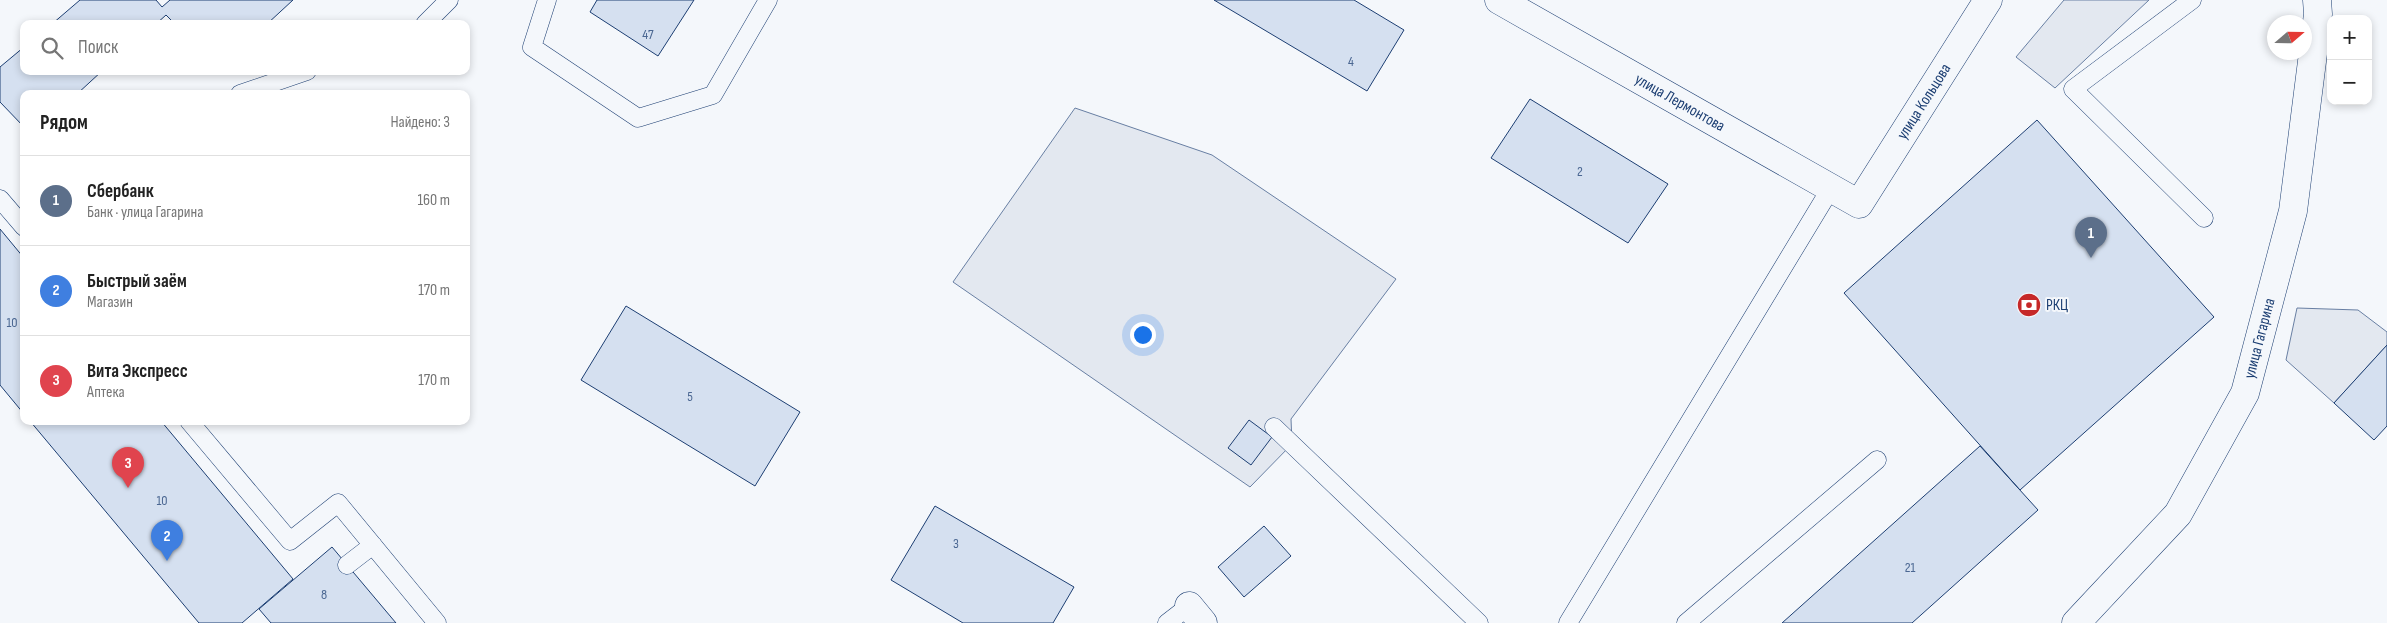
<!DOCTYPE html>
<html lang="ru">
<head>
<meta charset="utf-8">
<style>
	body { margin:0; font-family:"Sofia Sans Condensed",sans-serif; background:#f2f2f2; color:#222 }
	.controls { position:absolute; right:15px; top:15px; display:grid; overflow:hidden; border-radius:10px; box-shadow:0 2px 8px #0003 }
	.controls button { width:45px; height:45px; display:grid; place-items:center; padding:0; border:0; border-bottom:1px solid #e0e0e0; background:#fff; color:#222; font:25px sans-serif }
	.compass { position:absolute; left:2267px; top:15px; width:45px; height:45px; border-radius:50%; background:#fff; box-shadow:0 2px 8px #0003; rotate:70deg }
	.you { position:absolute; left:1142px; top:334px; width:18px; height:18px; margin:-12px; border:4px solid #fff; border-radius:50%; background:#1a73e8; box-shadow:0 0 0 8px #1a73e833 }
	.badge { display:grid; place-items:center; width:32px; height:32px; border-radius:50%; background:#1a73e8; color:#fff; font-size:16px; font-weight:700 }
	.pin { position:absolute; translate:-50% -41px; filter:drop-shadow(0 1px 2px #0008) }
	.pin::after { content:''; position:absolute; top:26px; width:18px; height:15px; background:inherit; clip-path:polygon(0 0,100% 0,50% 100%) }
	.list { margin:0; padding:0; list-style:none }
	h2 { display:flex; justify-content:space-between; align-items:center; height:65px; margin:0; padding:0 20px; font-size:21px }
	h2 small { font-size:16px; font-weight:400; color:#767676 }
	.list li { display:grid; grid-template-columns:32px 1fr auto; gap:15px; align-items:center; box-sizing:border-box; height:90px; padding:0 20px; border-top:1px solid #e0e0e0 }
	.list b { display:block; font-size:19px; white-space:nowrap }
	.list p { margin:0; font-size:16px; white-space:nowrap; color:#767676 }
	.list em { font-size:16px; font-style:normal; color:#767676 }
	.icon { flex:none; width:28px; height:28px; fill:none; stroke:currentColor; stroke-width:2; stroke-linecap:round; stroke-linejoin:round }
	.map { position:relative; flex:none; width:2387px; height:623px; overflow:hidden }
	.search { position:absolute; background:#fff; box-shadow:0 2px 8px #0003; left:20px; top:20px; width:450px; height:55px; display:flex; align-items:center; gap:12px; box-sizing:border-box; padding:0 18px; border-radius:10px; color:#767676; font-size:19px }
	.panel { position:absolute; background:#fff; box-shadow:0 2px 8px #0003; left:20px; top:90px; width:450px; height:335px; border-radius:10px }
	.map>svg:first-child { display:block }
</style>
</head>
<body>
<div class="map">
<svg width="2387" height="623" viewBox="0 0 2387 623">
	<rect width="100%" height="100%" fill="#f4f7fb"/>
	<path fill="#e3e8f0" stroke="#687fa3" d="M2064,0H2149L2055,88L2016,57Z
		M1075,108L1212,155L1396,279L1291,419L1292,444L1250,487L953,282Z
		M2297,308L2358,310L2387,332V345L2334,403L2286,360Z"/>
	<path fill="#d5e0f0" stroke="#1d3f73" d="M80,0H156L162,7L170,0H293L267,24H175L166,15L156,24H52Z
		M597,0H694L658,56L590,12Z
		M1214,0H1354L1404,30L1367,91Z
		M24,47V71H102L77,94H24V127L0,102V67Z
		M1530,99L1668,184L1628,243L1491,158Z
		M2037,120L2214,317L2020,490L1844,293Z
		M0,229L24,258V414L0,385Z
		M626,306L800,412L755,486L581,380Z
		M2387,345V426L2374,440L2334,403Z
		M1249,420L1272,437L1251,465L1228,448Z
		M30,421H161L293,579L242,623H199Z
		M1980,446L2038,510L1912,623H1782Z
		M935,506L1074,587L1053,623H963L891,580Z
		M1264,526L1291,556L1244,597L1218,567Z
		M332,547L396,623H271L259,609Z"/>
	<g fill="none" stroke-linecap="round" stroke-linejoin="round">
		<g stroke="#1d3f73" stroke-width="19">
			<path id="lane" d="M547,0L532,47L638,118L713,95L768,0
				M2192,0L2073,89L2204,218
				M425,24L449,0
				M240,94L307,71
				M0,199L24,227
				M189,421L290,541L338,503L437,623
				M1274,427L1479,623
				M347,565L373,545
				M1167,623L1189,606
				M1568,623L1831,188
				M1686,623L1877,460"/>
		</g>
		<g stroke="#1d3f73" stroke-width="29">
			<g id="street">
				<path id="s1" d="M1499,0L1859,204L1988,0"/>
				<path d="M1189,606L1203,623"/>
			</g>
		</g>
		<g stroke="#1d3f73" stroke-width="29">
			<g id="secondary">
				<path id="s2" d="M2076,623L2178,514L2245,393L2293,211L2318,14L2317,0"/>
			</g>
		</g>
		<use href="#lane" stroke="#f4f7fb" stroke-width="18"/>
		<use href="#street" stroke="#f4f7fb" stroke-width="28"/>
		<use href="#secondary" stroke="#f4f7fb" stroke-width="28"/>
	</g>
	<defs>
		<g id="bank-disc" transform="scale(1.25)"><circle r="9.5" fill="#c62828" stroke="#f4f7fb"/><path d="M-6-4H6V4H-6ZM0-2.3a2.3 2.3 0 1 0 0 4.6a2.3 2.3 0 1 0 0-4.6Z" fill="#fff"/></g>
	</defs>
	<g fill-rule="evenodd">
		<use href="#bank-disc" x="2029" y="305"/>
	</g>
	<g text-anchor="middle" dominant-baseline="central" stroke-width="4" stroke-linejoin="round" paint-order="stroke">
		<g font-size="14" fill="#4b6792">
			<text x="648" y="34">47</text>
			<text x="1351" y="61">4</text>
			<text x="1580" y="171">2</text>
			<text x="12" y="322">10</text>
			<text x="690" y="396">5</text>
			<text x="162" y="500">10</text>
			<text x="956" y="543">3</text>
			<text x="1910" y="567">21</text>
			<text x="324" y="594">8</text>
		</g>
		<g font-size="16" fill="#1d3f73" stroke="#f4f7fb">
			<text stroke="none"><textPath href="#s1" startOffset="208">улица Лермонтова</textPath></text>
			<text stroke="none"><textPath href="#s1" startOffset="535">улица Кольцова</textPath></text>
			<text stroke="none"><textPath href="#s2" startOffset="344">улица Гагарина</textPath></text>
		</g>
		<g font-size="16" fill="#1d3f73" stroke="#f4f7fb" text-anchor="start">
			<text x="2046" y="305">РКЦ</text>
		</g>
	</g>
</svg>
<div class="controls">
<button>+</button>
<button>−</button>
</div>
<svg class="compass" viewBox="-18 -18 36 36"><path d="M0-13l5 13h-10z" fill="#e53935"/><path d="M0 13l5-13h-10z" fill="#767676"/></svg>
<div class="you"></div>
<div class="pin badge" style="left:2091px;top:258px;background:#5c6f8a">1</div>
<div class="pin badge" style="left:167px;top:561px;background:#3f7fe0">2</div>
<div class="pin badge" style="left:128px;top:488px;background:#e0444e">3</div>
<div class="search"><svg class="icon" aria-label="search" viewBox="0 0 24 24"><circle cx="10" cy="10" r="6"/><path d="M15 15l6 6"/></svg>Поиск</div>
<section class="panel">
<h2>Рядом<small>Найдено: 3</small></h2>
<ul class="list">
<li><span class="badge" style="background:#5c6f8a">1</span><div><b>Сбербанк</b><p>Банк · улица Гагарина</p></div><em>160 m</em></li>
<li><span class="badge" style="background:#3f7fe0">2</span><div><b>Быстрый заём</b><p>Магазин</p></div><em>170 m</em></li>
<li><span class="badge" style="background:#e0444e">3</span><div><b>Вита Экспресс</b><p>Аптека</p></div><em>170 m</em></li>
</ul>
</section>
</div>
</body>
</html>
